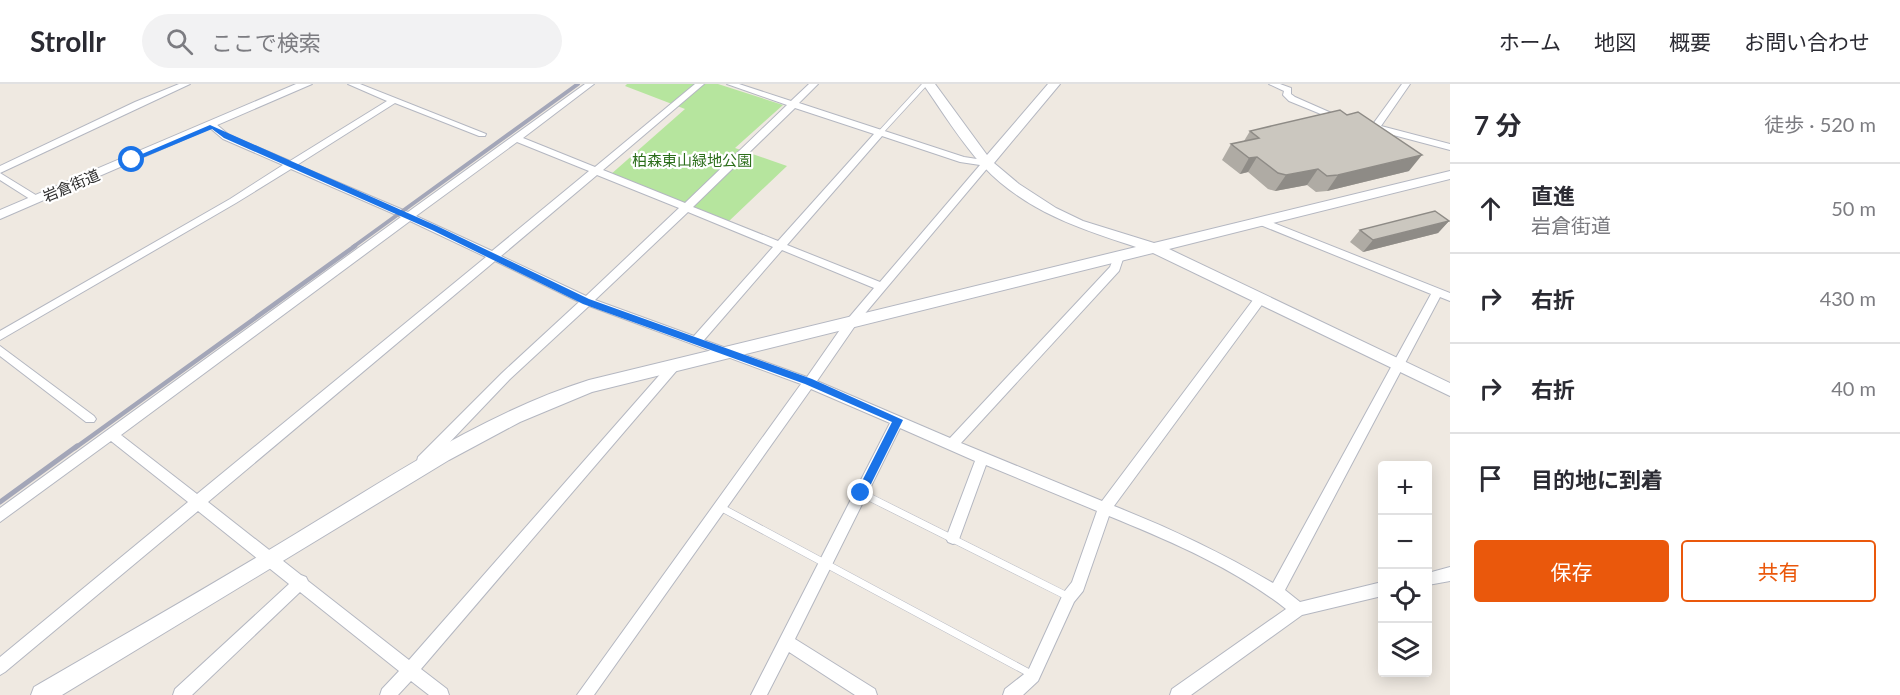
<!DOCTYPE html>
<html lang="ja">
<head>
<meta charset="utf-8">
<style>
	body { margin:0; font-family:Lato,"Noto Sans JP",sans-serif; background:#f2f2f3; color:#2b2b33 }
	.controls { position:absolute; right:18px; bottom:18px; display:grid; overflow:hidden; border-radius:6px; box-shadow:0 3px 15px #0003 }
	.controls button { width:54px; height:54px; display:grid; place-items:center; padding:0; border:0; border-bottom:2px solid #e1e1e2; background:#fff; color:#2b2b33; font:30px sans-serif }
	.stop { position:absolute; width:18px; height:18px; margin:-14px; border:4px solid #1a73e8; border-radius:50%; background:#fff }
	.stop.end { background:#1a73e8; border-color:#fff; box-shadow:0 2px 6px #0008 }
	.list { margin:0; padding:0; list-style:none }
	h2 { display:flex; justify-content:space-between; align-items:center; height:78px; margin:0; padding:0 24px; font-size:26px }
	h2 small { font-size:20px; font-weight:400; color:#7c7c81 }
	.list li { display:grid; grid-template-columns:39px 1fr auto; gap:18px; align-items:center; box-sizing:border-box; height:90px; padding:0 24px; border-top:2px solid #e1e1e2 }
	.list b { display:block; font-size:22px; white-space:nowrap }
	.list p { margin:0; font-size:20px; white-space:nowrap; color:#7c7c81 }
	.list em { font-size:20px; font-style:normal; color:#7c7c81 }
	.actions { display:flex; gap:12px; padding:18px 24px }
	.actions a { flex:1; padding:14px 0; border:2px solid #ea580c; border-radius:6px; text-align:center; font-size:21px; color:#ea580c }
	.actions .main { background:#ea580c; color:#fff }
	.icon { flex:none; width:33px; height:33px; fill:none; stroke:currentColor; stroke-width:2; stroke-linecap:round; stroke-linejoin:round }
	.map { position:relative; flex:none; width:1450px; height:611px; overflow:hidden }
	header { display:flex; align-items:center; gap:36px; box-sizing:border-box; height:84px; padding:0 30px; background:#fff; border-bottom:2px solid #e1e1e2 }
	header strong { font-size:28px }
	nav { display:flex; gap:33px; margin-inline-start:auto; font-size:21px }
	.search { width:420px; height:54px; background:#f2f2f3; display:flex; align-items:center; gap:15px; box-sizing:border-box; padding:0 21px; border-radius:33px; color:#7c7c81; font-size:22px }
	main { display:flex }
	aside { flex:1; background:#fff }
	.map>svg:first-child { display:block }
</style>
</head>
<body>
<header>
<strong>Strollr</strong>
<div class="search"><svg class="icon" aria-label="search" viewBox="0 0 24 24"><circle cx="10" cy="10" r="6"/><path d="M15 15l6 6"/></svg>ここで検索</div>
<nav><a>ホーム</a><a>地図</a><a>概要</a><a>お問い合わせ</a></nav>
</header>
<main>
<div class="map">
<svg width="1450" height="611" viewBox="0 0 1450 611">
	<rect width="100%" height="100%" fill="#efe9e1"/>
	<path fill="#b6e59e" d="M627,0H718L783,21L735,64L787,82L728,138L610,91L685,25L625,2Z"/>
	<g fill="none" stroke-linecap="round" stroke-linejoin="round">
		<g stroke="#b4b7c1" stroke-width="6">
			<path id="service-far1" d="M880,49L925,0"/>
		</g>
		<g stroke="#b4b7c1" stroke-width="8">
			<path id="service" d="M861,409L1069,513
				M720,423L1033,591"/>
		</g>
		<g stroke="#b4b7c1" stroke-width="2">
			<path id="minor" d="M179,0H190L0,89V82L135,18Z
				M348,0H360L486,50L485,52H479L395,19L297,81L408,128L585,0H594L523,54L595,83L695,0H704L603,86L685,119L787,21L727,0H739L791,17L809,0H818L799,19L964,73L990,77V81L857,239L817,297L950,354L1110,183L1115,170H1123L1124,172L1119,187L961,359L1102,417L1256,212H1264L1265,215L1264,218L1114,422C1170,444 1222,469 1273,499L1431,210L1258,140L1257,138L1258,136H1266L1450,209V217L1440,213L1285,506L1300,518L1382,498V512L1302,531L1191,611H1170L1172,605L1286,525C1234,484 1170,457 1109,432L1083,507L1074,518L1038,597L1023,611H1003L1005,605L1028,587L1064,508L1072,498L1097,427L986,381L958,458L953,460L948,458L946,454L975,377L900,344L795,555L875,605L877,611H855L789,568L767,611H751L890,339L811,305L594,611H577L801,300L589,222L510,295L428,381L423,382L418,381L417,377L418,373L502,289L579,218L495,177L208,418L301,491L306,493L308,497L409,576L670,279H678L680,282L678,285L421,585L447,605L449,611H429L411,597L398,611H380L382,605L399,587L300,508L192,611H173L175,605L289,500L198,427L5,588L0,591V573L188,418L111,357L0,438V424L401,133L291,85L236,119L0,256V247L230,115L283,81L223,55L210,44V40H216L229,51L290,77L387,17ZM795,24L874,50L778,157L693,123ZM882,52L960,78L980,81L880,198L787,161ZM517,58L589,87L492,167L416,132ZM597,91L679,124L586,212L501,172ZM688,128L773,163L694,252L595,216ZM410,137L486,173L197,410L121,351ZM782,166L874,204L846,237L807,293L704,256Z
				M1269,0H1280L1291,4V10L1295,13L1345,35L1338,37L1289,17L1283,11L1284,7Z
				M1402,0H1410L1381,42L1450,60V66L1363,43L1362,41L1366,38L1373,40Z
				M0,89L39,113V117H33L0,96Z
				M0,262L94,332L96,335L94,338H86L0,272Z
				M1450,483V497L1428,501V489Z"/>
		</g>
		<g stroke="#b4b7c1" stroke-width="2">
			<path id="tertiary" d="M296,0H312L0,135V126Z
				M923,0H935L987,71L1048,0H1060L994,79L1019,100L1056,124L1083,137L1154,159L1450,87V95L1169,165L1450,299V312L1153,169L592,308L520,338L449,376L62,611H31L34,603C122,552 210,502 297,449C390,393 484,329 589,296L1136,163C1080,145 1025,127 983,82C961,58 942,27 923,0Z"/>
		</g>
		<use href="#service-far1" stroke="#fff" stroke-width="4.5"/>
		<use href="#service" stroke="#fff" stroke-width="7"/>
		<use href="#minor" fill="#fff" fill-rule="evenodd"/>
		<use href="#tertiary" fill="#fff" fill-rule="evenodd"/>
		<path stroke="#a3a6b8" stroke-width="4" d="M353,163L578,0"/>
		<path stroke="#a3a6b8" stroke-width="4.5" d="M75,364L355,162"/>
		<path stroke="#a3a6b8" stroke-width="5" d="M0,418L77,362"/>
	</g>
	<path fill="#afaba4" d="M1250,47L1409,87L1327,107L1316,108L1307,101L1275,107L1268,105L1248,88L1240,90L1222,76L1231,60L1244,57Z
		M1449,137L1438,149L1363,168L1350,158L1360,146Z"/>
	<path fill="#8e8b86" d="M1422,71L1409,87L1327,107L1338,91Z
		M1257,73L1248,88L1240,90L1249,74Z
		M1318,85L1307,101L1275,107L1286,91Z
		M1449,137L1438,149L1363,168L1373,156Z"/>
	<path fill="#cbc7bf" stroke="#8e8b86" stroke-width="1.5" d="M1340,26L1347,31L1358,28L1422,71L1338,91L1327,92L1318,85L1286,91L1278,89L1257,73L1249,74L1231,60L1259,54L1250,47Z
		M1435,127L1449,137L1373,156L1360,146Z"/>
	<path fill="#1a73e8" d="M210,41L437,142L589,215L812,295L903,336L865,412L861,414L856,409L892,338L805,300L583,220L432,146L224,54L212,45L135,77L128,76Z"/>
	<g text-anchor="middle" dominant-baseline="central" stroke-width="4.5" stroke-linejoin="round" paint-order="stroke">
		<g font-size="15" fill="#2c6e1b" stroke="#fff">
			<text x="692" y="76">柏森東山緑地公園</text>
		</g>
		<g font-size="15" fill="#2e2e2e" stroke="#fff">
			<text transform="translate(71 101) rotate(-23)">岩倉街道</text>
		</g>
	</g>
</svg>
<div class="controls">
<button>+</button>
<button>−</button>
<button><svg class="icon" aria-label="locate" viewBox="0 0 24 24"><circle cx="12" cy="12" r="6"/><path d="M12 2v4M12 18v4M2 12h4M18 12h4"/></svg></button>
<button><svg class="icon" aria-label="layers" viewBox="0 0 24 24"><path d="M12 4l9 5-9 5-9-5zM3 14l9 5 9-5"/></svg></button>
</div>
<div class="stop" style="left:132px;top:76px"></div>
<div class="stop end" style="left:861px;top:409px"></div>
</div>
<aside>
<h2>7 分<small>徒歩 · 520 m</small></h2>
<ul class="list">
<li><svg class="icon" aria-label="ahead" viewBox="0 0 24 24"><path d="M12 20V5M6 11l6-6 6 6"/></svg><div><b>直進</b><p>岩倉街道</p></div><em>50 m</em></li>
<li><svg class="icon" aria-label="right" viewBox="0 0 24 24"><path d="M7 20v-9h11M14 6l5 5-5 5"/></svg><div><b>右折</b></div><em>430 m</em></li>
<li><svg class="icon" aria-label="right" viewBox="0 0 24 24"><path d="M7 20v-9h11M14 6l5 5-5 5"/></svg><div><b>右折</b></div><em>40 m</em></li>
<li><svg class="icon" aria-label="arrive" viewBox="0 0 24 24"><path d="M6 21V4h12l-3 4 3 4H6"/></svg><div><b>目的地に到着</b></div></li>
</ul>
<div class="actions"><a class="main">保存</a><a>共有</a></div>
</aside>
</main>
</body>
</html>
